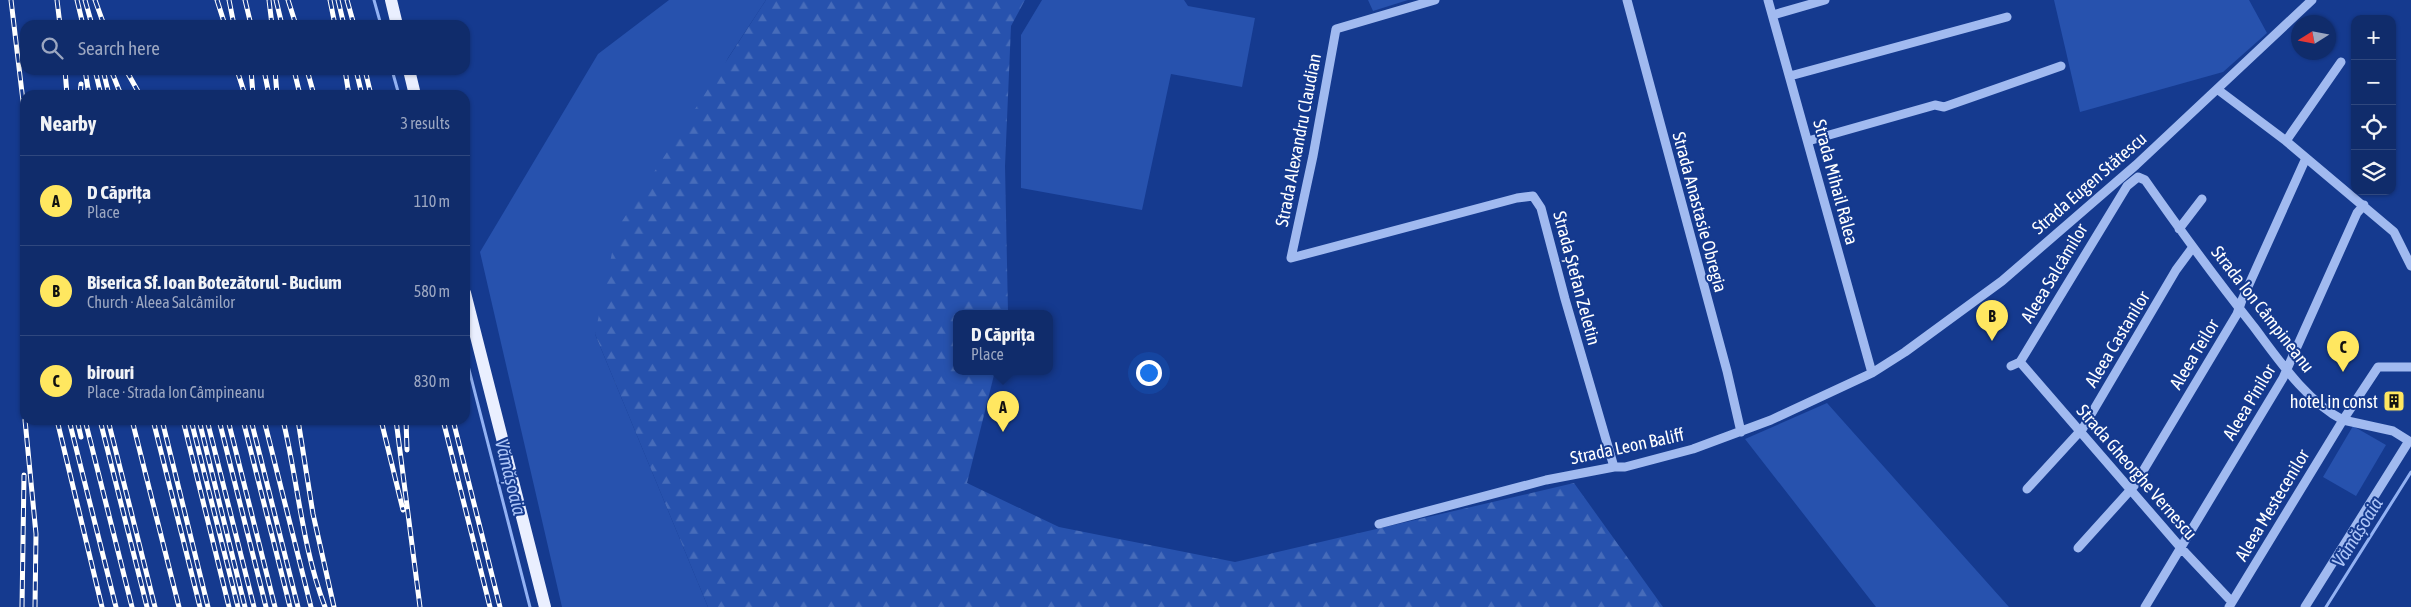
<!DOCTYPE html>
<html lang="en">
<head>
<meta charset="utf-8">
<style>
	body { margin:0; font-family:"Asap Condensed",sans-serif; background:#193471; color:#f1f3f6 }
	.controls { position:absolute; right:15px; top:15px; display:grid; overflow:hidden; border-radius:10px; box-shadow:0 1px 4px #0004 }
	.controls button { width:45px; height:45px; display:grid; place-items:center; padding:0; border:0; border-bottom:1px solid #30487e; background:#102c6b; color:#f1f3f6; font:25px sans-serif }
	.compass { position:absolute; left:2291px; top:15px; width:45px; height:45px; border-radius:50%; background:#102c6b; box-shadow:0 1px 4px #0004; rotate:259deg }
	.you { position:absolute; left:1148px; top:372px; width:18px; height:18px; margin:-12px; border:4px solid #fff; border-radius:50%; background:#1a73e8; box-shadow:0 0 0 8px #1a73e833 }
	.badge { display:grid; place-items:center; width:32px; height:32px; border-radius:50%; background:#ffe760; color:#111; font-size:16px; font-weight:700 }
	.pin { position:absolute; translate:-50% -41px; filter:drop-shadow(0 1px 2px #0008) }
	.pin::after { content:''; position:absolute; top:26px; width:18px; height:15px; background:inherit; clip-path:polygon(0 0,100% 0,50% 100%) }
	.popup { position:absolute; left:953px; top:310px; width:100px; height:65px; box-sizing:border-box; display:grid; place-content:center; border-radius:10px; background:#102c6b; filter:drop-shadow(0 1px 4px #0005); font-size:16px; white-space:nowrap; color:#9ca7c1 }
	.popup b { font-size:19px; color:#f1f3f6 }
	.popup::after { content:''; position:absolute; left:50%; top:100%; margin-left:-10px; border:10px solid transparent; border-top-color:#102c6b }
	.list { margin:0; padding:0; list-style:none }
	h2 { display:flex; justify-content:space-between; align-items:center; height:65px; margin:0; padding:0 20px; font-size:21px }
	h2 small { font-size:16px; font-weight:400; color:#9ca7c1 }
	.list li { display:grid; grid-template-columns:32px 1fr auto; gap:15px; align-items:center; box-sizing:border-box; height:90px; padding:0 20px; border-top:1px solid #30487e }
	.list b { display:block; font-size:19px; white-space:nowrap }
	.list p { margin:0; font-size:16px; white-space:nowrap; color:#9ca7c1 }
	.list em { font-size:16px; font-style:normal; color:#9ca7c1 }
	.icon { flex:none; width:28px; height:28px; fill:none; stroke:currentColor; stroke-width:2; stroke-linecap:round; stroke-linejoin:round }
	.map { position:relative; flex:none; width:2411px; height:607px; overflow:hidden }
	.search { position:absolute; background:#102c6b; box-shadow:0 1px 4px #0004; left:20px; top:20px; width:450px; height:55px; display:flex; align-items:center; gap:12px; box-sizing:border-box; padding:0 18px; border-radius:15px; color:#9ca7c1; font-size:19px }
	.panel { position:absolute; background:#102c6b; box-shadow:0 1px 4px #0004; left:20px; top:90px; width:450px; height:335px; border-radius:15px }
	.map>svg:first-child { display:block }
</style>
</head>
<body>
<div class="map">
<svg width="2411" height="607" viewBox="0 0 2411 607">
	<defs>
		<pattern id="forest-firs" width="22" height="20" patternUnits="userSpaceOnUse" patternTransform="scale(1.25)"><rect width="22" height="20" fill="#2752ae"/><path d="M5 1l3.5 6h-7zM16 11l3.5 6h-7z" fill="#476cba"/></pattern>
	</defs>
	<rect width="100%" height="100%" fill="#153a8f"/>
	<path fill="#2752ae" d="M669,0H766L728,58L595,334L708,607H562L480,252L598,54Z
		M1042,0H1184L1188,6L1255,18L1242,87L1171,74L1142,210L1021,188V35Z
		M1368,0H1408L1373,11Z
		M2054,0H2249L2267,33L2223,72L2080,112Z
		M1827,403L2009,607H1876L1745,439Z
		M2353,426L2386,445L2356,496L2323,477Z"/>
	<path fill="url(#forest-firs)" d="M766,0H1025L1011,26L1005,166L1008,313H957V371H995L967,483L1059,527L1235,562L1574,483L1663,607H708L595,334L617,229Z"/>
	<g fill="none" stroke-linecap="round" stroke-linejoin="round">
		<path stroke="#93b2f3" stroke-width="3" d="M374,0L381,25
			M392,70L399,95
			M465,354L530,607
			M2326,607L2411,472"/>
		<path stroke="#a1baf0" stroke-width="9" d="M1435,0L1336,29L1313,156L1291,258L1517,198L1533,196L1541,208L1565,299L1614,467
			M1627,0L1727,371L1741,432
			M1768,0L1872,373
			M1773,15L1825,0
			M1790,76L2007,17
			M2217,89L2286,141L2394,232L2411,266
			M1808,141L1935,105L1944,107L2061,66
			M2286,141L2341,62
			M2179,229L2202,199
			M2020,362L2181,548L2232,602
			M2011,366L2020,362L2127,186L2138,177L2145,180C2180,230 2216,279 2254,327C2278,359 2307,402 2343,420L2378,367H2411
			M2027,489L2083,428L2176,270L2193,247
			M1379,524L1546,480L1614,467H1625L1693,449L1771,420L1872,373L1905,352L2002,281L2136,165L2312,0
			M2078,548L2134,486L2237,314L2242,300L2306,158
			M2145,607L2283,378L2357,213L2364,205
			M2229,607L2343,420L2393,431L2409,441L2305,607"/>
		<path stroke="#eaefff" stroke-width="12" d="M391,0L397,25
			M409,70L415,95
			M465,293L545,607"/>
		<g stroke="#fff" stroke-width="5">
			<path id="rail" d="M11,0L25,118
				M57,0L60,25
				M77,0L83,25
				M85,0L92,25
				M95,0L104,25
				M217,0L225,25
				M229,0L234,25
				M245,0L251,25
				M269,0L272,25
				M276,0L282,25
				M288,0L296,25
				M330,0L335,25
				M338,0L344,25
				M347,0L354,25
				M65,70L67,95
				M85,70L89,95
				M95,70L101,95
				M103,70L109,95
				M111,70L121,95
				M126,70L140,95
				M237,70L245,95
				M251,70L253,95
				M264,70L269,95
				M275,70L277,95
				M294,70L300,95
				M307,70L314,95
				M345,70L349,95
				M356,70L362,95
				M365,70L371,95
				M80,95L81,84
				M25,420L36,534L35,607
				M57,420L102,607
				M69,420L116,607
				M77,420L81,437
				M85,420L132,607
				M100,420L147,607
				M108,420L155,607
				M132,420L179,607
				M153,420L200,607
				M162,420L208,607
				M183,420L229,607
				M191,420L238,607
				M199,420L245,607
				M207,420L254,607
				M219,420L266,607
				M228,420L275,607
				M243,420L290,607
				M251,420L298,607
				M264,420L311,607
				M283,420C298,482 302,547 325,607
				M298,420L313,514L334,607
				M381,420L403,510
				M396,420L420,607
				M406,420L407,450
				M443,420L490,607
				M453,420L500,607
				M22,607L24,475"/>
		</g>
		<use href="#rail" stroke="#153a8f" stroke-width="3" stroke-dasharray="9" stroke-linecap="butt"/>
	</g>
	<defs>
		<g id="building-square" transform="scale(1.125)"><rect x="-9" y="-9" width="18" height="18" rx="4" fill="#ffe760" stroke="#153a8f"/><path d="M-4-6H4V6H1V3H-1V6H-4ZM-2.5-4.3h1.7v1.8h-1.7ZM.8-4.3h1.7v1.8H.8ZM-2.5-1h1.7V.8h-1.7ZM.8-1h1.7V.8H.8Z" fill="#111"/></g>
	</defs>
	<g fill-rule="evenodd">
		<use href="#building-square" x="2394" y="401"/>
	</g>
	<g text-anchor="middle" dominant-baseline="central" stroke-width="4" stroke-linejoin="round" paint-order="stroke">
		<g font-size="18" fill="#fff" stroke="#153a8f">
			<text transform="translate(1298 140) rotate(-79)">Strada Alexandru Claudian</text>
			<text transform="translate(1836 182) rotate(75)">Strada Mihail Râlea</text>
			<text transform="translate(2089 183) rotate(-41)">Strada Eugen Stătescu</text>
			<text transform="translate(1700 212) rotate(75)">Strada Anastasie Obregia</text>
			<text transform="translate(2054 273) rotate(-59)">Aleea Salcâmilor</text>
			<text transform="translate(1577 278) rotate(75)">Strada Ștefan Zeletin</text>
			<text transform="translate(2263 309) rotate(52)">Strada Ion Câmpineanu</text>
			<text transform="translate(2117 339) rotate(-59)">Aleea Castanilor</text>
			<text transform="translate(2194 354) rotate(-59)">Aleea Teilor</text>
			<text transform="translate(2249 402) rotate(-59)">Aleea Pinilor</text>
			<text transform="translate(1627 446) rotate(-12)">Strada Leon Baliff</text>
			<text transform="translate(2137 472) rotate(49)">Strada Gheorghe Vernescu</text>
			<text transform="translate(2272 505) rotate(-59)">Aleea Mestecenilor</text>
		</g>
		<g font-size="18" fill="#fff" stroke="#153a8f" text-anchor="end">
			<text x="2378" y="401">hotel in const</text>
		</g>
		<g font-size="19" font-style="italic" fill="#adc5f7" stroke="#153a8f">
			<text transform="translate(511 477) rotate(76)">Vămășoaia</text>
			<text transform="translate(2357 532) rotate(-58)">Vămășoaia</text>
		</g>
	</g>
</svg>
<div class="controls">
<button>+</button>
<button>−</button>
<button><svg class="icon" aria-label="locate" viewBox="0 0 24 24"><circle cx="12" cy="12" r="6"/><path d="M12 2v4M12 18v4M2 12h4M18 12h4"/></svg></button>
<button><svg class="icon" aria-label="layers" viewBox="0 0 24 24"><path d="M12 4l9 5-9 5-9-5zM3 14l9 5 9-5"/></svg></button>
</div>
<svg class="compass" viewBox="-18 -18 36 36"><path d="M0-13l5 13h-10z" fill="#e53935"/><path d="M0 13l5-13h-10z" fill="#9ca7c1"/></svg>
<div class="you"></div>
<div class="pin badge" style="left:1003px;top:432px">A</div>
<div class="popup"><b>D Căprița</b>Place</div>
<div class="pin badge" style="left:1992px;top:341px">B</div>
<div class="pin badge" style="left:2343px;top:372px">C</div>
<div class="search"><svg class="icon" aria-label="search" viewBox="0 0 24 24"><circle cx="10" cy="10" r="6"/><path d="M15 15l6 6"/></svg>Search here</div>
<section class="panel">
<h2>Nearby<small>3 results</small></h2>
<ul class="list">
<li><span class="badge">A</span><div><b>D Căprița</b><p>Place</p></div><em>110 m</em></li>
<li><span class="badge">B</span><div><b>Biserica Sf. Ioan Botezătorul - Bucium</b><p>Church · Aleea Salcâmilor</p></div><em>580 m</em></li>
<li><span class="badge">C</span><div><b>birouri</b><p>Place · Strada Ion Câmpineanu</p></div><em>830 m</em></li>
</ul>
</section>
</div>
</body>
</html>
